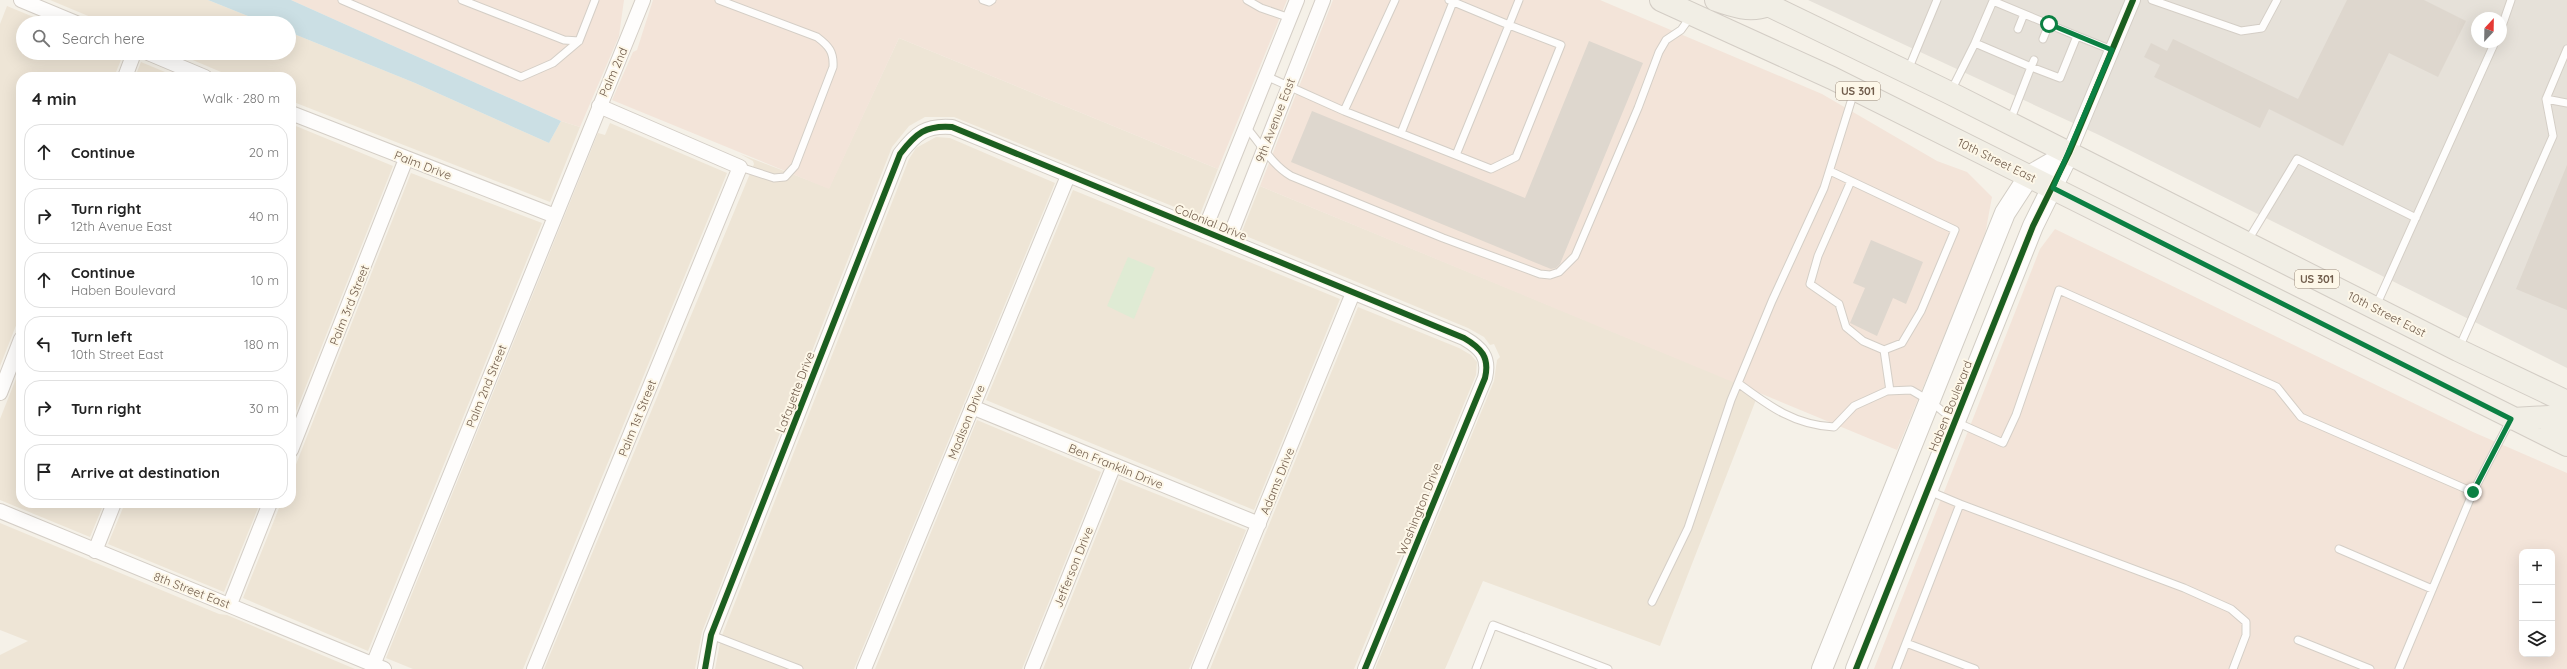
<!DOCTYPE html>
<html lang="en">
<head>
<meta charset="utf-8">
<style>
	body { margin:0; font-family:Quicksand,sans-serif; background:#f6f6f6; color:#222 }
	.controls { position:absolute; right:12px; bottom:12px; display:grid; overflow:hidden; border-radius:8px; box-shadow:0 4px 16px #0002 }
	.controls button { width:36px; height:36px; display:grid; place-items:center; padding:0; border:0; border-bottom:1px solid #e0e0e0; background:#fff; color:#222; font:20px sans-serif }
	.compass { position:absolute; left:2471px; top:12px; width:36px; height:36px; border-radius:50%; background:#fff; box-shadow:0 4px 16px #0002; rotate:22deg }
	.stop { position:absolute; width:12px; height:12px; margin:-9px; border:3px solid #0b8043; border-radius:50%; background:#fff }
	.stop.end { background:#0b8043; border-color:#fff; box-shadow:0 1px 4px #0008 }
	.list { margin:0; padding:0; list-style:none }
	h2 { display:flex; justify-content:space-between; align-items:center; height:52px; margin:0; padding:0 16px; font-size:17px }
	h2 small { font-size:13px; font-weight:400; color:#767676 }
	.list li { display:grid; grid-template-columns:26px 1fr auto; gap:12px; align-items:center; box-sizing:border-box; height:56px; margin:0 8px 8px; padding:0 8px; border:1px solid #e0e0e0; border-radius:16px }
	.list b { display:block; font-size:15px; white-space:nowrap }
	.list p { margin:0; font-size:13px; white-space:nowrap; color:#767676 }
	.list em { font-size:13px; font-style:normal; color:#767676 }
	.icon { flex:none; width:22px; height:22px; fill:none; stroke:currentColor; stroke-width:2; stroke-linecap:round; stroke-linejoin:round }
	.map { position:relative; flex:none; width:2567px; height:669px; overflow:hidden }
	.search { position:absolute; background:#fff; box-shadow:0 4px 16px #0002; left:16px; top:16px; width:280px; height:44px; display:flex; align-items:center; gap:10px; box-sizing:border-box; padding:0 14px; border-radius:22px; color:#767676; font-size:15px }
	.panel { position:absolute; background:#fff; box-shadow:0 4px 16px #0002; left:16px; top:72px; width:280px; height:436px; border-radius:16px }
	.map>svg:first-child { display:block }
</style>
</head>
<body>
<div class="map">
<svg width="2567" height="669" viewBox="0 0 2567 669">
	<rect width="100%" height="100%" fill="#f5f1e8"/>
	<path fill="#eee5d6" d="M50,0H208L265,23H105Z
		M7,6L48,23H23V53L123,55L114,77H21V313L0,366V24Z
		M289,32L415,83L549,143L561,121L580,127L550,202L291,101V77H233L176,53H289Z
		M899,38L1218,169L1199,217L954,117H925L909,126L892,147L702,632L695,669H544L754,164L753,161L740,154L829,188Z
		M141,62L177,77H135Z
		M610,123L727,173L523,669H413L386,658L598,133L605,135Z
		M291,124L393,166L291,424Z
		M936,137L950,138L1055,183L854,669H715L721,638L909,159L916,148Z
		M411,173L542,223L368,651L243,598L281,503H291V477Z
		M1260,186L1759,392L1660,646L1483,581L1445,669H1375L1494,381L1497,360L1500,357L1494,344L1490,345L1484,337L1468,328L1241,234Z
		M1073,190L1340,299L1254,510L986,400Z
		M1358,307L1459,348L1471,355L1477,362L1476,375L1354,669H1210Z
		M21,366V503H104L90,537L0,500V419Z
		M977,420L1101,472L1022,669H875Z
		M1119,479L1246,530L1189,669H1043Z
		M125,503H260L224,592L108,544Z
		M0,523L219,614L227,615L355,669H0V655L28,641L0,630Z"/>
	<path fill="#f3e4d9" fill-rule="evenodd" d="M291,0H624L619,36L580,127L561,121Z
		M653,0H1287L1218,169L899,38L829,189L612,100L633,52L637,50Z
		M1333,0H1600L1822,94L1937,161L1967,172L1992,197L1984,240L1897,450L1260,186Z
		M2055,229L2473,432L2567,473V669H1874L2040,249ZM2522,552H2552V654H2522Z"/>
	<path fill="#e6e1d9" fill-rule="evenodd" d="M1808,0H2567V368L2099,135ZM2477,18H2501V42H2477Z"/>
	<path fill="#dfebd4" d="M1128,257L1155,268L1134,319L1107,306Z"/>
	<path fill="#cbdfe4" d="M208,0H291L561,121L549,143L415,83L289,32V23H265Z"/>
	<path fill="#ded7ce" d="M2347,0H2424L2466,21L2438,77L2389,53L2343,146L2269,109L2260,128L2154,77L2160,65L2144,57L2151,43L2167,51L2173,39L2298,99Z
		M1589,41L1643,63L1560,264L1556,268L1551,269L1291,162L1312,111L1525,198Z
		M2567,165V310L2516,289Z
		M1871,240L1923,262L1906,304L1893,298L1877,336L1850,323L1865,288L1853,283Z"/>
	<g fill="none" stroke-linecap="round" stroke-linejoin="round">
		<g stroke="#d4cec6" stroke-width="9">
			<path id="lane" d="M342,0L521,77L553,63L579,41L595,0
				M462,0L564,40L579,41
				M719,0L817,37C829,46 834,52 833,67L795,166L785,177L774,178L740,167
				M983,0L989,2L992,0
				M1247,0L1261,8L1290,18
				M1449,0L1509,25L1456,155
				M2152,0L2241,31L2262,28L2277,0
				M2018,29L2024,14
				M2501,29L2511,0
				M2043,39L2049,24
				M1975,43L1993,1L2077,36
				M2034,60L2031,67L2060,78L2077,36L2112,50
				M1908,70L1937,0
				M1266,76L1344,111L1491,169L1516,157L1561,45L1509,25L1519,0
				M1951,91L1975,43L2031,67L2010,121
				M2546,99L2567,103
				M1344,111L1395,0
				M1246,127C1261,144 1272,165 1291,176L1443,238L1540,274L1550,275L1559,272L1575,256L1638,108L1659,52L1666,40L1681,30L1691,16
				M1401,133L1453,2
				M1830,171L1955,230L1921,311L1902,343L1884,350L1890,391
				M1851,181L1818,256L1810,284L1839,304L1846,327L1863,341L1884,350
				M2247,242L2297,159L2416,218
				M2376,306L2495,42
				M2459,348L2553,136L2546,99L2567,49
				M1738,383C1769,406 1794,425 1834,427L1854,406L1887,391L1911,390L1930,401L1956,422L2003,443L2016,415L2059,290L2277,387L2301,417L2473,492
				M1929,491L1960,504
				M2339,549L2432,589
				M1652,602L1688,528L1731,400L1772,301L1824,188L1854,92
				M711,635L799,669
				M2298,640L2370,669
				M1906,643L1975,669
				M1476,669L1493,625L1608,669
				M1896,669L1960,504L2184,588L2231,609L2246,622V635L2233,669
				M2399,669L2473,492L2511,419"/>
		</g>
		<g stroke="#d4cec6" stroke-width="16">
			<path id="street" d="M21,0L76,23
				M148,53L205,77
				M125,77L134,53
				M291,113L555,216
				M2069,153L2133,0
				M1204,231L1297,0
				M1228,241L1323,0
				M0,393L21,339
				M972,407L1259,524
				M291,450L406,159
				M0,511L384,669
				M95,551L114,503
				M230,604L270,503
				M373,665L643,0
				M534,669L740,167L599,106
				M705,669L711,635L900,154C916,133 926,125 952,127L1464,338C1481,348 1490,357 1485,378L1365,669
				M864,669L1068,176
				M1032,669L1114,465
				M1199,669L1353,293"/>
		</g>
		<g stroke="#d2cdc4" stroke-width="22">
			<path id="secondary" d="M1822,669L2005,213L2029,176L2069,153
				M1856,669L2033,226L2069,153"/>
		</g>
		<g stroke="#d3cdc5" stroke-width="24">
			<path id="primary" d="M1661,0L1832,78L2567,445
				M1716,0C1733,6 1750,12 1768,5
				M1758,0L1950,93L2458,350L2567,402
				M2513,419L2549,417L2567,422"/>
		</g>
		<use href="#lane" stroke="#fefdfc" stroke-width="7"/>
		<use href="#street" stroke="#fefdfc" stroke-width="14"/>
		<use href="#secondary" stroke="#fefdfc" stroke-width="20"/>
		<use href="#primary" stroke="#f1eee5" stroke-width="22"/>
		<g stroke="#fdf7e8" stroke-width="8">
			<path id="cycleway" d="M705,669L711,635L900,154C916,133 926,125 952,127L1464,338C1481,348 1490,357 1485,378L1365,669
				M1856,669L2033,226L2069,153L2133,0"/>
		</g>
		<use href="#cycleway" stroke="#1b5e20" stroke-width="6"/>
	</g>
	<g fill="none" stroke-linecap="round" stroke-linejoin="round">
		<path stroke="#0b8043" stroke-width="5" d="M2049,24L2112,50L2053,188L2511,419L2473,492"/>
	</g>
	<g text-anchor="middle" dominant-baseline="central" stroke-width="4" stroke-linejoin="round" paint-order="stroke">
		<g fill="#fdf7e8" stroke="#9a8a7a" stroke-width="1">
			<rect x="1836" y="82" width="44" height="18" rx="3"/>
			<rect x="2295" y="270" width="44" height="18" rx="3"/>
		</g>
		<g font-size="11" font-weight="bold" fill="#705c4b">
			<text x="1858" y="91">US 301</text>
			<text x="2317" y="279">US 301</text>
		</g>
		<g font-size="12" fill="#705c4b" stroke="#fdf7e8">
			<text transform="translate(613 72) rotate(-66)">Palm 2nd</text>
			<text transform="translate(1275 120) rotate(-69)">9th Avenue East</text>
			<text transform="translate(1997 160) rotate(26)">10th Street East</text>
			<text transform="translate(423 165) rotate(21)">Palm Drive</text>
			<text transform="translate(1211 222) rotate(22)">Colonial Drive</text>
			<text transform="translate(349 305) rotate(-68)">Palm 3rd Street</text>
			<text transform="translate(2387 314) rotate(27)">10th Street East</text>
			<text transform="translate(486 386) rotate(-68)">Palm 2nd Street</text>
			<text transform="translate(795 392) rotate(-69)">Lafayette Drive</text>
			<text transform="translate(1950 406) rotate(-68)">Haben Boulevard</text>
			<text transform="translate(637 418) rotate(-68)">Palm 1st Street</text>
			<text transform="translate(966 422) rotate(-68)">Madison Drive</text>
			<text transform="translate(1116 466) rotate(22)">Ben Franklin Drive</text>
			<text transform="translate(1277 481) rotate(-68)">Adams Drive</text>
			<text transform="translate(1419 509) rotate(-68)">Washington Drive</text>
			<text transform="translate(1073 567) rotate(-68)">Jefferson Drive</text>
			<text transform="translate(192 590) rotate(21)">8th Street East</text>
		</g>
	</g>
</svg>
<div class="controls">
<button>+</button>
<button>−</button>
<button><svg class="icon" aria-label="layers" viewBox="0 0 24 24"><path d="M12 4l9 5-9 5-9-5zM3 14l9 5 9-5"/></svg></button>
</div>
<svg class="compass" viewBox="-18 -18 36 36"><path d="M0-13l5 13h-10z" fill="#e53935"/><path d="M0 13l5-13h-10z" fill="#767676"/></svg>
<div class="stop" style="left:2049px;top:24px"></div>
<div class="stop end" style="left:2473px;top:492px"></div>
<div class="search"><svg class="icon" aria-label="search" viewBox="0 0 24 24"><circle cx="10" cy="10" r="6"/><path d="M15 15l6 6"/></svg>Search here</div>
<section class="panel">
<h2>4 min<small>Walk · 280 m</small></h2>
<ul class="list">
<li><svg class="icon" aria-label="ahead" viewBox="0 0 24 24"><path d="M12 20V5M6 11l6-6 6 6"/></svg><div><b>Continue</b></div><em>20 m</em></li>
<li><svg class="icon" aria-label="right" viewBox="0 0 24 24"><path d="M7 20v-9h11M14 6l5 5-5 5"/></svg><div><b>Turn right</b><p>12th Avenue East</p></div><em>40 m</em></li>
<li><svg class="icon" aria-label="ahead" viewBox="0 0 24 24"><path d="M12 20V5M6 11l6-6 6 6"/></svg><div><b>Continue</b><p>Haben Boulevard</p></div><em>10 m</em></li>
<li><svg class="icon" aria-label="left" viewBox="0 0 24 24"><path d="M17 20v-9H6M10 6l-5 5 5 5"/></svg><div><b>Turn left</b><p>10th Street East</p></div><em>180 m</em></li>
<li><svg class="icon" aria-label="right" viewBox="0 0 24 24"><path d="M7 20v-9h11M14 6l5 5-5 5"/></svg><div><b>Turn right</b></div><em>30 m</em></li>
<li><svg class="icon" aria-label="arrive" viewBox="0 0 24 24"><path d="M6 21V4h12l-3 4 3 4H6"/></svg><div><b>Arrive at destination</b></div></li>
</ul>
</section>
</div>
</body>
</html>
